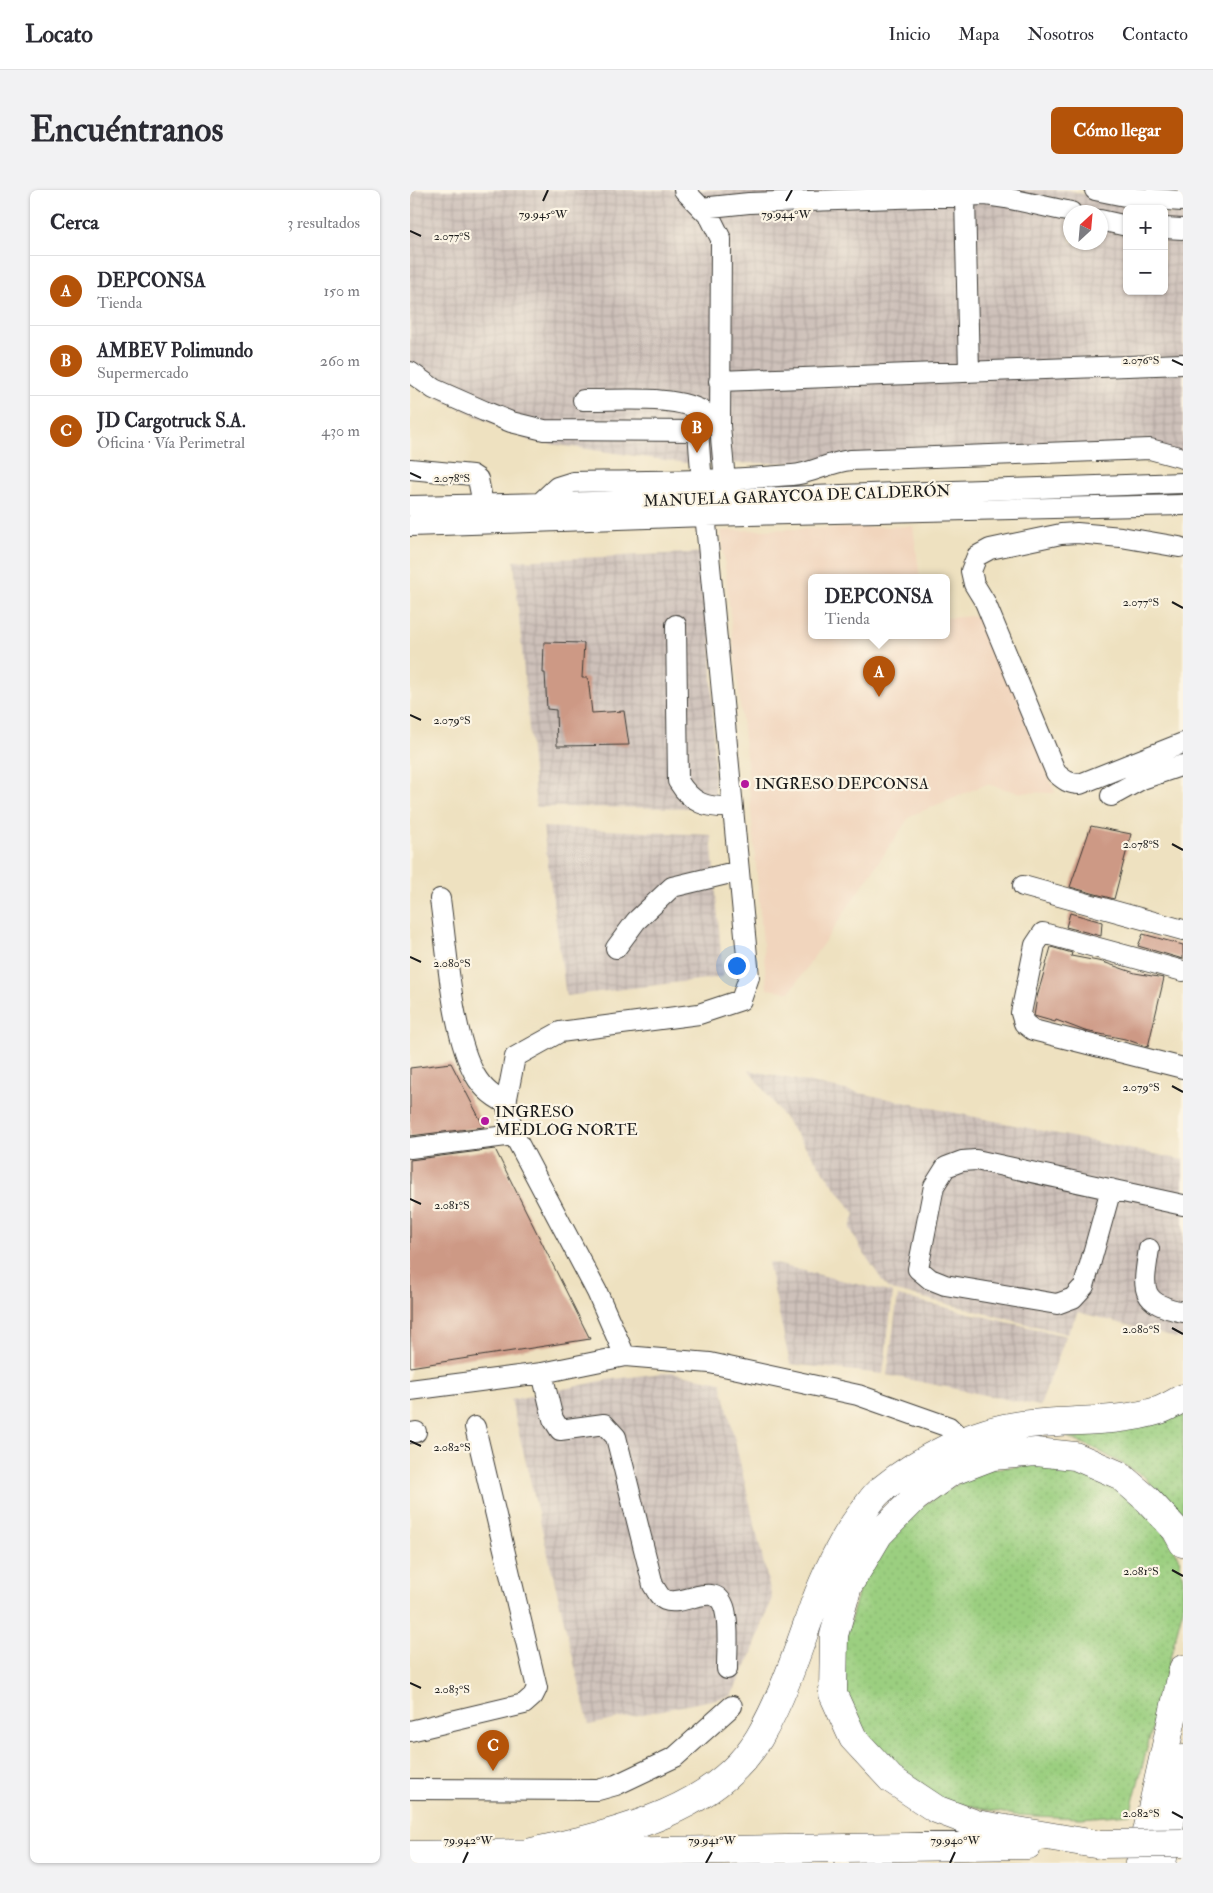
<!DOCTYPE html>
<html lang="es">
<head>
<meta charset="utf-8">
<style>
	body { margin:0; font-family:"IM FELL Double Pica",serif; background:#f2f2f3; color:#2b2b33 }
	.controls { position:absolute; right:15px; top:15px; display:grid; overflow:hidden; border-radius:8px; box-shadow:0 1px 4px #0004 }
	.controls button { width:45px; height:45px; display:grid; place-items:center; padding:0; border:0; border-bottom:1px solid #e1e1e2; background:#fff; color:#2b2b33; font:25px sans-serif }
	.compass { position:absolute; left:653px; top:15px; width:45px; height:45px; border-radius:50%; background:#fff; box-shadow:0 1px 4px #0004; rotate:26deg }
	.you { position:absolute; left:326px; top:775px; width:18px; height:18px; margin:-12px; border:4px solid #fff; border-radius:50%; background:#1a73e8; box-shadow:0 0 0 8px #1a73e833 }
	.badge { display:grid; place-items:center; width:32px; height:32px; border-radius:50%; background:#b45309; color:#fff; font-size:16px; font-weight:700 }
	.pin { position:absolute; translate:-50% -41px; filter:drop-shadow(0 1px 2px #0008) }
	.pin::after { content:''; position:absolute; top:26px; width:18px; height:15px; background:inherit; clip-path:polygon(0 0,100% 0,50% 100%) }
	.popup { position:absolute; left:398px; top:384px; width:142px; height:65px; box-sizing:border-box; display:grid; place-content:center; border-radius:8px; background:#fff; filter:drop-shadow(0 1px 4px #0005); font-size:16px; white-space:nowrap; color:#7c7c81 }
	.popup b { font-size:19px; color:#2b2b33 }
	.popup::after { content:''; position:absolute; left:50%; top:100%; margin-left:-10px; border:10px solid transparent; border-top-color:#fff }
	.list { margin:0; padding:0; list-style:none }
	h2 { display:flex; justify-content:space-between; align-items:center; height:65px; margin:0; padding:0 20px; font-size:21px }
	h2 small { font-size:16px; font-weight:400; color:#7c7c81 }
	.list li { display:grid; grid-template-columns:32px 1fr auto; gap:15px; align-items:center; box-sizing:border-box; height:70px; padding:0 20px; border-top:1px solid #e1e1e2 }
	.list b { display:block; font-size:19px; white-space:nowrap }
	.list p { margin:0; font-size:16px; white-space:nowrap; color:#7c7c81 }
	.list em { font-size:16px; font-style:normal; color:#7c7c81 }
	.map { position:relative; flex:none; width:773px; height:1673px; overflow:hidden; border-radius:8px }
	header { display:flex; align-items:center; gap:30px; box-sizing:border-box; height:70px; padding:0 25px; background:#fff; border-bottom:1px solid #e1e1e2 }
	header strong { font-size:24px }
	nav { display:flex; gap:28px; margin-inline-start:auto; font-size:18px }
	.intro { display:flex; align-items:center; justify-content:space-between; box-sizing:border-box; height:120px; padding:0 30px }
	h1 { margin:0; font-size:35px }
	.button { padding:12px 22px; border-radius:8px; background:#b45309; color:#fff; font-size:18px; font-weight:700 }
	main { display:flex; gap:30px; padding:0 30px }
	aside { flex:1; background:#fff; border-radius:8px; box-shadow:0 1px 4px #0004 }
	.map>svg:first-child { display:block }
</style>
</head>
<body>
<header>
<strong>Locato</strong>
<nav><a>Inicio</a><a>Mapa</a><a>Nosotros</a><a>Contacto</a></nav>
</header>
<div class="intro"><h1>Encuéntranos</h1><a class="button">Cómo llegar</a></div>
<main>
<aside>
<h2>Cerca<small>3 resultados</small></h2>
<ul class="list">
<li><span class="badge">A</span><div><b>DEPCONSA</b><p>Tienda</p></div><em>150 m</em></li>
<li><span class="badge">B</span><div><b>AMBEV Polimundo</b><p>Supermercado</p></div><em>260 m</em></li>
<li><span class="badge">C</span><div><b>JD Cargotruck S.A.</b><p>Oficina · Vía Perimetral</p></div><em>430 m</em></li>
</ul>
</aside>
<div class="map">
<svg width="773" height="1673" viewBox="0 0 773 1673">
	<defs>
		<pattern id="industrial-grid" width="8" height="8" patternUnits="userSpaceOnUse" patternTransform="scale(1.25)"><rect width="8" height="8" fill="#cec1ba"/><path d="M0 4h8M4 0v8" fill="none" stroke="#b0a59f"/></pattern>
		<pattern id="park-dots" width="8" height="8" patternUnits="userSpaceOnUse" patternTransform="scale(1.25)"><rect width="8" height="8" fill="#9bcf80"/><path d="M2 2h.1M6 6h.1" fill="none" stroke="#85b16e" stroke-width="1.8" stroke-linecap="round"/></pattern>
	</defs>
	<rect width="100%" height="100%" fill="#fcf5e5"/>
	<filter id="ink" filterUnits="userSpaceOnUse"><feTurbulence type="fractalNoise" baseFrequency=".02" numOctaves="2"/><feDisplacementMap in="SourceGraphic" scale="10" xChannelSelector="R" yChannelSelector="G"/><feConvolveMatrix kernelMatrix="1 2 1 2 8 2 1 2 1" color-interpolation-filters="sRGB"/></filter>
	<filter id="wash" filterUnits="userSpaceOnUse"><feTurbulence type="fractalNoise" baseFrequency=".0096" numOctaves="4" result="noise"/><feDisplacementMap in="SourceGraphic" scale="20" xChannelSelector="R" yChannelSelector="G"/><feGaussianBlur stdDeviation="1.12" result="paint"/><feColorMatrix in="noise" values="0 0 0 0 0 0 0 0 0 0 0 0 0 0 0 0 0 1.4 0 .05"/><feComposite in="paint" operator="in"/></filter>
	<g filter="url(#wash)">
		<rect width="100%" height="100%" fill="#eee1c0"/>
		<path fill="#f1d5bd" d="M503,336L510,388H402V446H536L537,428L577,425L645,603L606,602L577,594L500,626L380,802L357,799L338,585L311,341Z"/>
		<path fill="url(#industrial-grid)" fill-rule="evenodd" d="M0,0H659L727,19H717V101H754V24L773,23V267L283,274L120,251L22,205L0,189ZM660,22H690V52H660Z
			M299,362L305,618L126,617L104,371Z
			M133,637L301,645L313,787L156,806Z
			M339,880L773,970V1150L668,1122L657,1144L478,1099L451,1059L440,1038L445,1024Z
			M358,1072L483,1103L473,1184L380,1174Z
			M488,1106L656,1146L630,1216L477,1185Z
			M261,1182L311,1192L362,1408L341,1466L321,1506L179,1535L101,1210L196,1190Z"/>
		<path fill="url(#park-dots)" stroke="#5c764e" d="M773,1215V1337L735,1287L684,1258L653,1245Z
			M648,1272L686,1285L748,1329L769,1368L773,1390V1418L720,1624L671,1628L604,1625L525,1609L458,1555L434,1510L431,1465L454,1382L502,1322L570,1280Z"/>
		<g id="blocks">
			<path fill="#cd9985" d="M134,452L174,453L172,488H178L182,523L214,521L219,555L147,556L146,520L137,519L135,483H133Z
				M681,636L721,644L704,709L660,697Z
				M660,723L692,732L691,746L656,737Z
				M733,744L773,755V769L728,756Z
				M641,757L662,763L661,766L693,772L725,783L754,788L738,857L715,849L675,841L646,830L645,832L624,826L627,807Z
				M41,873L74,937L0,946V878Z
				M85,959L180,1149L0,1177V970Z"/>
		</g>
	</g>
	<g filter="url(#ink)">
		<use href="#blocks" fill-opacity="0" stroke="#3c3a35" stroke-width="1"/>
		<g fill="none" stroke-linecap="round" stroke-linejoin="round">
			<g stroke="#3c3a35" stroke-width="22">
				<path id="minor" d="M274,0L300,27L311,49L310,236
					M685,0L725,8L773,11
					M555,7L559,182
					M291,18L339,13L576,5L596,8L661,22
					M690,30L717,36
					M754,38L773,39
					M0,182L24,199L74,221L101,232L134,240L288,241
					M309,191L773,174
					M173,210C207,211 267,204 296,223C301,226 306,232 310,236L316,302
					M0,279L62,285L68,289L73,314
					M131,312L147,297L163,292C236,291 309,291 382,285C401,284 419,272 441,270L740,259L773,268
					M0,316L317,309L773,293
					M0,336L296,326L773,315
					M769,357L711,347L667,343L651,344L580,359L567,366L561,381L564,394L575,412L646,583C654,590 659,594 670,594L773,553
					M266,435L268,591C282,614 296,618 323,617
					M701,606L732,589L773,575
					M613,696L773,740
					M30,709C37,758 41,836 62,879C69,895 81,906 96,913
					M206,758L226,731L262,697L329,681
					M773,781L633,743L625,755L611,823L614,833L623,840L773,878
					M0,958L104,945
					M701,999L674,1096L663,1108L647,1114L535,1095L520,1089L508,1079L524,996L536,977L552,971L566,970L773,1015
					M739,1059C733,1098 728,1113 773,1122
					M215,1166L187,1102L104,945L96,913L105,867L150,842L289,824L331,810L339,787L291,281L288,241L296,223
					M132,1183L143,1229L150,1240L194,1234L206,1247L243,1395C246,1400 250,1408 255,1410C275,1418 310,1385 316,1425C319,1441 317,1461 317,1479
					M0,1200L132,1183L215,1166L300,1173L448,1205L539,1237L553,1251
					M0,1243L6,1242
					M0,1541L114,1514L123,1506L127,1498L65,1237
					M0,1599L188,1600L206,1595L265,1567L322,1516"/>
			</g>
			<g stroke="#3c3a35" stroke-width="29">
				<path id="highway" d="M685,1654L566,1634L526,1619L481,1589L443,1548L423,1504L424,1445L438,1396L469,1344L505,1308L541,1282L583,1266L626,1262L665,1266L709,1285L737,1309L766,1340L773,1353
					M118,1663C198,1644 303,1625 349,1548C373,1507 388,1460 404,1415C417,1381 432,1349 454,1320C460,1313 464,1305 471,1300C509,1269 563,1241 612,1235C657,1229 706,1234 750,1220C758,1217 766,1212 773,1208
					M0,1665L618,1655
					M730,1673L773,1479
					M752,1673L773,1569"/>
			</g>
			<use href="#minor" stroke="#fff" stroke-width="20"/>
			<use href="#highway" stroke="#fff" stroke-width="28"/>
			<g stroke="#3c3a35" stroke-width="29" stroke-linecap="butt">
				<path id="highway-bridge" d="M690,1654L773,1653"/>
			</g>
			<use href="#highway-bridge" stroke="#fff" stroke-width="28"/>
		</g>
	</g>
	<path fill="none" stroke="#1c1c1c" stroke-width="2" d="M133,11L138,0M376,11L382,0M0,41L11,46M762,170L773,175M0,283L11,288M762,412L773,418M0,525L11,530M762,654L773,660M0,767L11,772M762,896L773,902M0,1009L11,1014M762,1138L773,1144M0,1251L11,1256M762,1380L773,1386M0,1493L11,1498M762,1622L773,1628M53,1673L58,1662M296,1673L302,1662M540,1673L545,1662"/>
	<g fill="#b5179e" stroke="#fcf5e5" stroke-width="2">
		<circle cx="335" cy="594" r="5"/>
		<circle cx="75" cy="931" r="5"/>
	</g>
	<g text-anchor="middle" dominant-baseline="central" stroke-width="4.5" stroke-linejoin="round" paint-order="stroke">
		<g font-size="16" fill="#1c1c1c" stroke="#fcf5e5">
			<text transform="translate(387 306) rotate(-2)">MANUELA GARAYCOA DE CALDERÓN</text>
		</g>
		<g font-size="16" fill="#1c1c1c" stroke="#fcf5e5" text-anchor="start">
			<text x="345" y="594">INGRESO DEPCONSA</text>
			<text x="85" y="922">INGRESO<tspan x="85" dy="18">MEDLOG NORTE</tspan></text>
		</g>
	</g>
	<g font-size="12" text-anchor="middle" fill="#1c1c1c" stroke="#fcf5e5" stroke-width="4.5" stroke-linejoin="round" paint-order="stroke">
		<text x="133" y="28">79.945°W</text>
		<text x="376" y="28">79.944°W</text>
		<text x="42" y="50">2.077°S</text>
		<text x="731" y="174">2.076°S</text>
		<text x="42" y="292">2.078°S</text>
		<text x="731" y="416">2.077°S</text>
		<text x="42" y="534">2.079°S</text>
		<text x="731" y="658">2.078°S</text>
		<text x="42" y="777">2.080°S</text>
		<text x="731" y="901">2.079°S</text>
		<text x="42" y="1019">2.081°S</text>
		<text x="731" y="1143">2.080°S</text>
		<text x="42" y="1261">2.082°S</text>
		<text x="731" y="1385">2.081°S</text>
		<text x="42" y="1503">2.083°S</text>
		<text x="731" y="1627">2.082°S</text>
		<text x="58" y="1654">79.942°W</text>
		<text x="302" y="1654">79.941°W</text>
		<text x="545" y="1654">79.940°W</text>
	</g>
</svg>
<div class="controls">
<button>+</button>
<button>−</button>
</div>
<svg class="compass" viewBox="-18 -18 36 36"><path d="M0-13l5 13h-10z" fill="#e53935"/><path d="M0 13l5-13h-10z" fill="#7c7c81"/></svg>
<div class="you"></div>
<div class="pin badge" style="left:469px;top:507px">A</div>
<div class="popup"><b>DEPCONSA</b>Tienda</div>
<div class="pin badge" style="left:287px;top:263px">B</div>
<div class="pin badge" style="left:83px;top:1581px">C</div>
</div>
</main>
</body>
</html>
